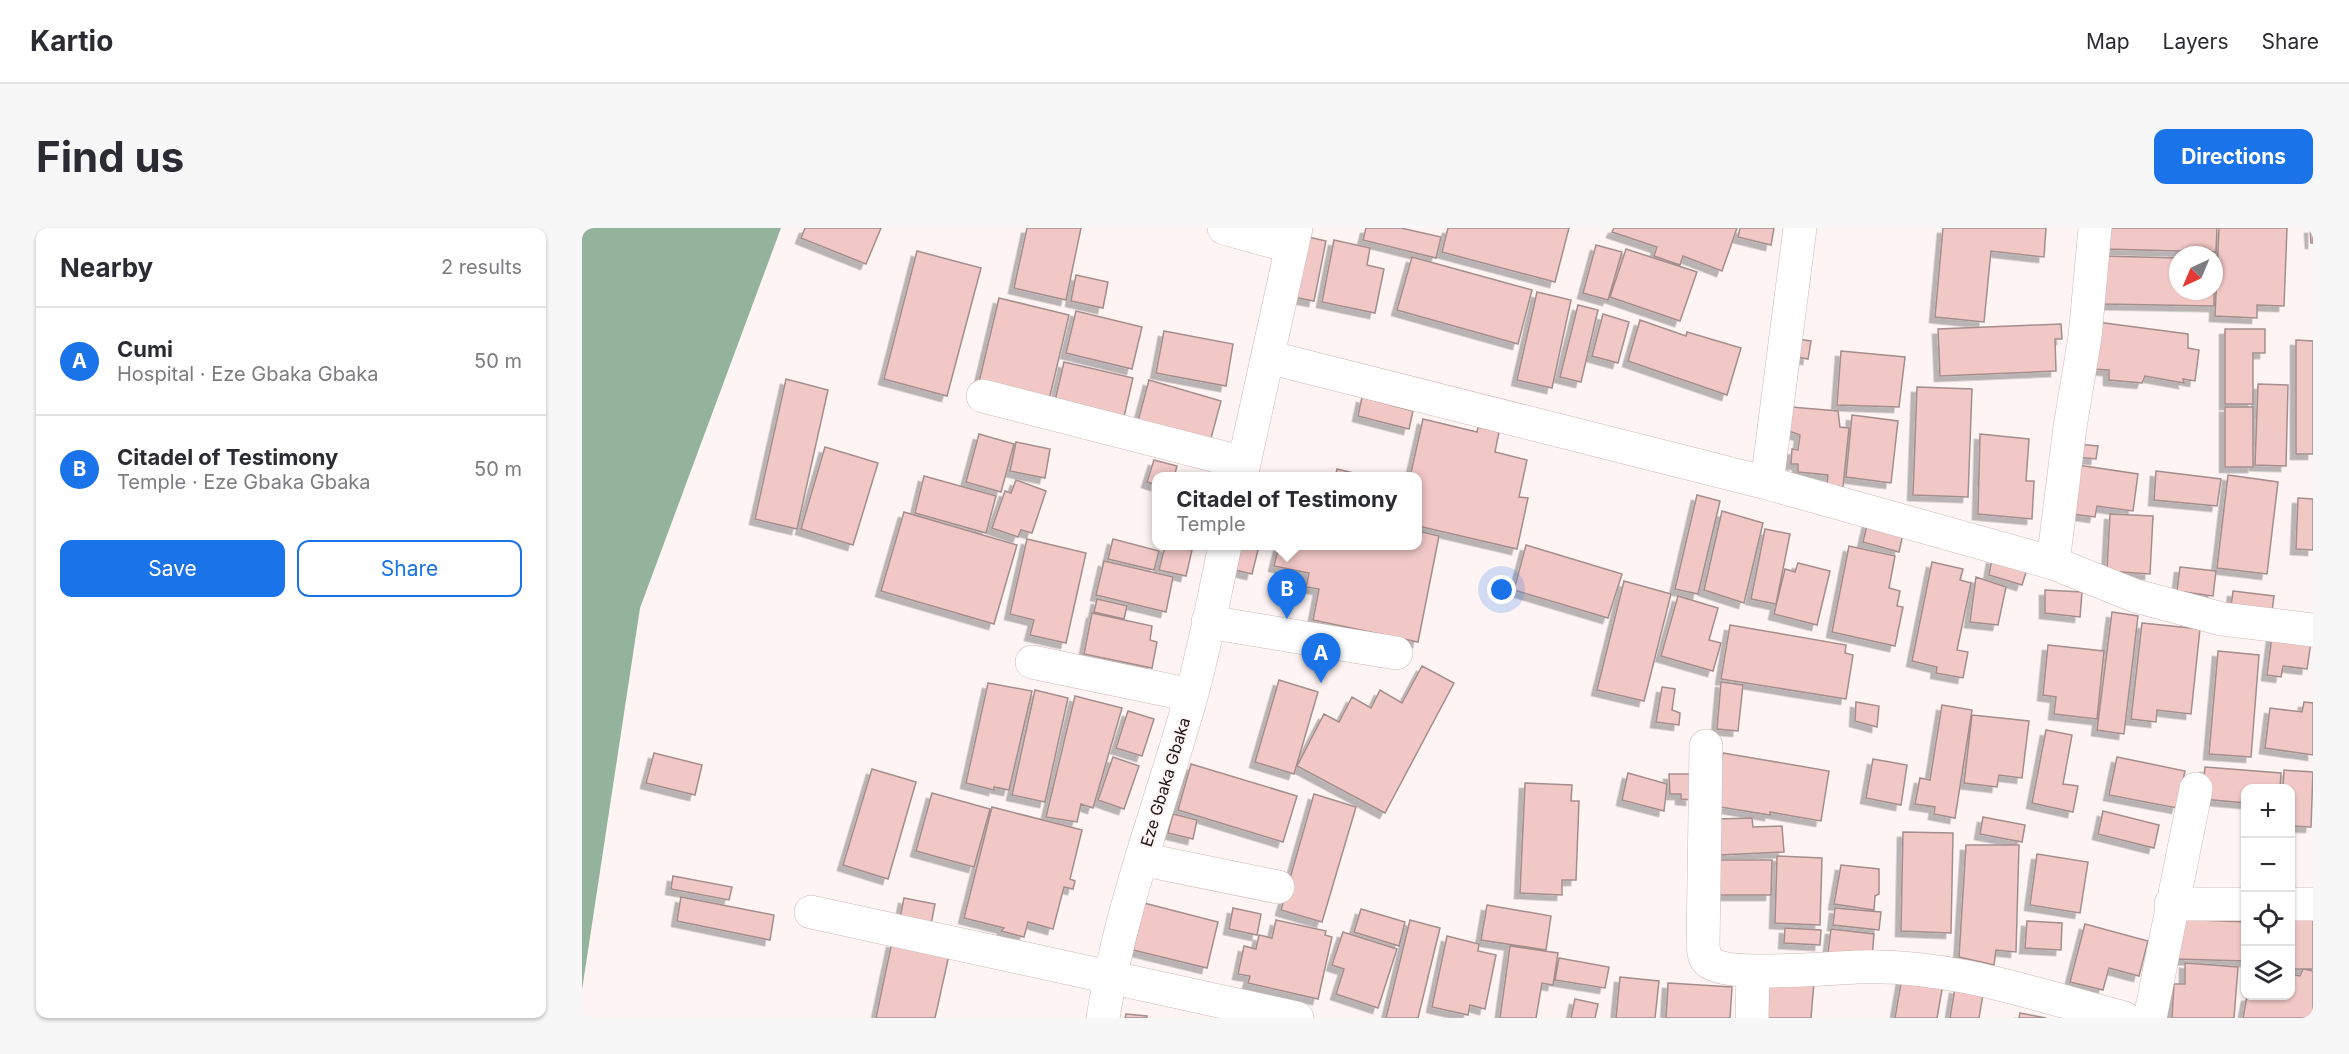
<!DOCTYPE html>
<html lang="en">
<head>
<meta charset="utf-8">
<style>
	body { margin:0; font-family:Inter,sans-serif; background:#f7f7f7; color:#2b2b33 }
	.controls { position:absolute; right:18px; bottom:18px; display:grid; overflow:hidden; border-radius:12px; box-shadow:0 2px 4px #0004 }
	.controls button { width:54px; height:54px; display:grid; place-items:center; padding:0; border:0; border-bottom:2px solid #e1e1e2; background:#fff; color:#2b2b33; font:30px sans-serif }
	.compass { position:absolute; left:1587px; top:18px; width:54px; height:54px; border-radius:50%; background:#fff; box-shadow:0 2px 4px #0004; rotate:224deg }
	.you { position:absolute; left:920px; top:362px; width:21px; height:21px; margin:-15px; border:4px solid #fff; border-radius:50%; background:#1a73e8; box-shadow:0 0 0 9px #1a73e833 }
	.badge { display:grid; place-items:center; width:39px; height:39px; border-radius:50%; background:#1a73e8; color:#fff; font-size:20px; font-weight:700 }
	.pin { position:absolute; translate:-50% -50px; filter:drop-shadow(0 2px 3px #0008) }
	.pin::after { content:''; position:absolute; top:32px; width:21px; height:18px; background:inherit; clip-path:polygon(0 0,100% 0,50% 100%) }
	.popup { position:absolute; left:570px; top:244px; width:270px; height:78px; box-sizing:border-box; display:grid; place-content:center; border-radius:12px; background:#fff; filter:drop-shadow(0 2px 4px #0005); font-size:20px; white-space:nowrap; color:#7c7c81 }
	.popup b { font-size:22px; color:#2b2b33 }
	.popup::after { content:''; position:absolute; left:50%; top:100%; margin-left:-12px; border:12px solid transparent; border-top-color:#fff }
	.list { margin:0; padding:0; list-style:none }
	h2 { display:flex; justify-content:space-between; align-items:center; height:78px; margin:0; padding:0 24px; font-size:26px }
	h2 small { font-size:20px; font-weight:400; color:#7c7c81 }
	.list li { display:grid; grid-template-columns:39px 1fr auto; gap:18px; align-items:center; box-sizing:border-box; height:108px; padding:0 24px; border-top:2px solid #e1e1e2 }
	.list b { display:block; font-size:22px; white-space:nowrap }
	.list p { margin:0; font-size:20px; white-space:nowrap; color:#7c7c81 }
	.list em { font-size:20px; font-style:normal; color:#7c7c81 }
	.actions { display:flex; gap:12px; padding:18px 24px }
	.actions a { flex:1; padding:14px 0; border:2px solid #1a73e8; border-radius:12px; text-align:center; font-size:21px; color:#1a73e8 }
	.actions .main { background:#1a73e8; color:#fff }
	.icon { flex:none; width:33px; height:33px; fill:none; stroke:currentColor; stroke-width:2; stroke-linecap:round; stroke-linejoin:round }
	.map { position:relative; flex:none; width:1731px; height:790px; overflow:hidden; border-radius:12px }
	header { display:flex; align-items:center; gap:36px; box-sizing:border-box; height:84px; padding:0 30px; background:#fff; border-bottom:2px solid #e1e1e2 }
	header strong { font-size:28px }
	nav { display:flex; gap:33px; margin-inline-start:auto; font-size:21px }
	.intro { display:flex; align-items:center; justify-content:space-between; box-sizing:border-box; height:144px; padding:0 36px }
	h1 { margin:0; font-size:42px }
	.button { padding:15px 27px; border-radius:12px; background:#1a73e8; color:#fff; font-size:21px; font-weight:700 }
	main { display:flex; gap:36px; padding:0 36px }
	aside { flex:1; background:#fff; border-radius:12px; box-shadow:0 2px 4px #0004 }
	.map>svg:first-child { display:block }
</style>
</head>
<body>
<header>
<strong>Kartio</strong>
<nav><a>Map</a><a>Layers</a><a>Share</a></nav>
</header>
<div class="intro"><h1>Find us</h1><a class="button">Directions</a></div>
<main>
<aside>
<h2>Nearby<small>2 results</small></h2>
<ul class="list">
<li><span class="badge">A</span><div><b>Cumi</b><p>Hospital · Eze Gbaka Gbaka</p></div><em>50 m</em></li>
<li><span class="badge">B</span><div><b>Citadel of Testimony</b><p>Temple · Eze Gbaka Gbaka</p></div><em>50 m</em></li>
</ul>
<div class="actions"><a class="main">Save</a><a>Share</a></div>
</aside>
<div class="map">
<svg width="1731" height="790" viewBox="0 0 1731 790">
	<defs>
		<filter id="shadow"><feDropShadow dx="-5.5" dy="5.5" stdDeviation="0" flood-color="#0004"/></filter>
	</defs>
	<rect width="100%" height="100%" fill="#fef4f4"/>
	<path fill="#93b39c" d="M0,0H199L58,380L0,762Z"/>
	<path fill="#f2c8c7" stroke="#a48e8d" stroke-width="1.5" filter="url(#shadow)" d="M223,0H299L284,36L219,10Z
		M445,0H499L484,72L432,60Z
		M784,0H819L859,9L854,30L781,12Z
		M866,0H987L973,54L860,24Z
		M1032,0H1155L1140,43L1101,28L1098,37L1072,28L1075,19L1030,4Z
		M1158,0H1192L1189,17L1156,9Z
		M1361,0H1464L1462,29L1409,23L1402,94L1353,89Z
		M1524,0H1635L1634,24L1524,21Z
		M1637,0H1705L1702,78L1675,77V90L1633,88Z
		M1728,0H1731V15H1729Z
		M718,7L744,13L732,73L706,68Z
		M752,12L788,20L785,37L802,41L793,85L740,74Z
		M1014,17L1040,24L1026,72L1001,65Z
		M1044,21L1115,44L1098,93L1028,69Z
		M335,23L399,40L365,168L302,151Z
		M1521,28L1596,30V63H1632V78L1521,76Z
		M830,29L950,62L936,116L815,82Z
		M494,47L526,54L521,80L489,73Z
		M955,64L989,72L970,160L935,152Z
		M417,70L487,87L467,172L397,154Z
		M996,77L1016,82L999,154L978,149Z
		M494,83L560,99L550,141L484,125Z
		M1021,86L1047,94L1036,135L1010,128Z
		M1058,92L1104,108L1105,104L1159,120L1145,167L1046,133Z
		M1515,94L1606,106V120L1617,122L1613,153L1601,151L1602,155L1563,148L1560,155L1527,152V142L1508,141Z
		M1479,96L1480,111H1473L1474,143L1358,148L1356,101Z
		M1643,101H1683V125H1671V176H1643Z
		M582,103L651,116L644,158L574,145Z
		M1207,110L1229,113L1226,131L1205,127Z
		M1714,112L1731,113V226H1714Z
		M1259,123L1323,129L1317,179L1255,177Z
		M482,134L551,150L541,193L472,177Z
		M204,151L246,162L215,301L173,291Z
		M567,152L639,173L628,214L556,193Z
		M1676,156L1706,157L1704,238L1673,237Z
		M1335,159L1390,161L1386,269L1331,267Z
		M780,169L831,183L827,201L776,188Z
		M1209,179L1256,183L1258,199L1267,200L1261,259L1245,257L1246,247L1216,244V236H1209L1210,221L1216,222L1218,207L1207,203Z
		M1643,179H1671V239H1643Z
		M1270,187L1316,193L1309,255L1264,249Z
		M841,191L895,204L896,199L917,204L913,224L945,232L937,269L946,270L935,321L836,298V249H828Z
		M397,206L432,216L419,264L384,254Z
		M1398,206L1447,211L1444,253H1452L1450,291L1396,286Z
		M434,214L468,221L463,250L428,243Z
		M1495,216L1516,218L1514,231L1494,229Z
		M243,219L296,235L271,317L219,301Z
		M572,232L595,238L592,249H574V257L565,254Z
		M1489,236L1556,246L1551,283L1515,278L1513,289L1483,285Z
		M755,241L788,249H753Z
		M1574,243L1639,251L1635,278L1572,272Z
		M1646,247L1696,254L1685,346L1635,340Z
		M342,248L414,268L404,305L333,285Z
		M434,252L464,263L450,305L439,302L436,309L410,300L423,263L429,265Z
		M1115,267L1138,273L1116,366L1093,361Z
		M1716,270L1731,271V322L1714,321Z
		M1140,283L1181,295L1162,375L1122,362Z
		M322,284L435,317L412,396L299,363Z
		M1528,286L1571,288L1568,346L1525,343Z
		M1286,293L1322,301L1317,324L1281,314Z
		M1183,301L1208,306L1194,376L1169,371Z
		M836,303L857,308L836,414L731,392L737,361L724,359L727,345L692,338L697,318H836Z
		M445,311L504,325L484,415L448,407L452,392L428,386Z
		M531,311L577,323L572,342L526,331Z
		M944,317L1040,346L1026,390L932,362Z
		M583,318L610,322L604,348L577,342Z
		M655,318H677L670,346L649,341Z
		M1267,318L1313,328L1307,360L1318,363L1315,378L1321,379L1313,418L1250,404Z
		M1410,330L1445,341L1440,357L1407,347Z
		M522,333L591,349L584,384L514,367Z
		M1350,334L1381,341L1378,352L1389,355L1375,422L1386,424L1381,450L1354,445L1355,439L1330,433Z
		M1216,335L1248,343L1235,397L1192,386L1203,341L1213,344Z
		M1598,339L1634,343L1631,368L1595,363Z
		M1394,349L1424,359L1416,397L1388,394Z
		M1042,353L1089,366L1062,473L1015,462Z
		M1463,362L1500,364L1498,389L1463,385Z
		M1651,363L1692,368L1690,384L1649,379Z
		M1096,368L1136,380L1127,412L1139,415L1131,443L1079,428Z
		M515,371L545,378L542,391L512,384Z
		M1530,384L1556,388L1542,506L1515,502Z
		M510,385L570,398L568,412L575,414L570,440L502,426Z
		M1560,395L1618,401L1609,486L1575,482L1574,494L1549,491Z
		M1148,397L1264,417L1263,425L1271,427L1264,471L1139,451Z
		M1690,408L1729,414L1725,441L1701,438L1699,449L1685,447Z
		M1466,417L1522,423L1515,491L1472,486L1474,469L1461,467Z
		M1636,423L1677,427L1669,529L1627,526Z
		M840,438L872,455L803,585L715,538L742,486L757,494L770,469L789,480L798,462L820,475Z
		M697,452L736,464L712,546L673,534Z
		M1139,454L1161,457L1156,503L1135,501Z
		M406,455L450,463L427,562L412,559V562L384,555Z
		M1080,459L1093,461L1090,482L1098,485L1097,497L1074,494Z
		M453,462L486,470L463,574L430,567Z
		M493,468L540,480L511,580L499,576L495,594L464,589Z
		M1274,474L1297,478L1295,499L1273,493Z
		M1722,474L1731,475V527L1683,520L1688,480L1720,484Z
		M1360,477L1390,482L1373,590L1352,586L1353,579L1333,576L1338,550L1348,552Z
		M546,483L572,491L560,528L534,520Z
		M1390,487L1447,493L1440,550L1417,547L1415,559L1382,555Z
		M1464,502L1490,507L1481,556L1496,558L1491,584L1450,575Z
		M72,525L120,537L113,567L64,555Z
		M1141,525L1247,543L1239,593L1188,584V587L1132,578Z
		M531,529L557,538L542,581L516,572Z
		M1535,529L1603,543L1595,580L1527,567Z
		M1291,531L1325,537L1319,577L1284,570Z
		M609,536L715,568L701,614L596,582Z
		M1623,539L1699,545L1698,560H1664V575L1620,571Z
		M290,541L334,554L306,651L261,637Z
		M1702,542L1731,544L1729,599L1708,598V560H1701Z
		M1046,545L1085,556L1082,583L1040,572Z
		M1087,546H1109V572L1099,571V566H1088Z
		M943,555L990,557L989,573H997L994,652H980V667L938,665Z
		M350,565L408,581L392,639L334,623Z
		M732,566L774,579L740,694L699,682Z
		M410,579L500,602L488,651L493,653L491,661L482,659L471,701L446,694L442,709L419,703L422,700L382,690Z
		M1521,583L1577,597L1572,620L1516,606Z
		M591,586L615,592L611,611L586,605Z
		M1401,589L1443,597L1440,614L1398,606Z
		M1170,590L1171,599L1200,598L1202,624L1137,627L1135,591Z
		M1321,604L1371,605L1369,705L1319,703Z
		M1384,617H1437L1434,724L1414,722L1412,737L1377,729Z
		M1455,626L1506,634L1498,685L1448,677Z
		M1195,628L1240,630L1238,697L1193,695Z
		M1133,632H1190L1189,667H1133Z
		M1259,637L1297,641V666L1293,668L1292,682L1252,676Z
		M91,648L150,659L147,672L89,661Z
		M99,669L192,687L188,712L95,693Z
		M322,670L353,676L349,696L318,690Z
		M562,675L636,694L625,740L551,722Z
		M905,677L969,688L964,722L899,712Z
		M651,680L679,686L675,707L647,701Z
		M1253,680L1299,684L1297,702L1251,697Z
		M779,681L823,694L817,718L772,704Z
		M1708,690L1731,691V741H1708Z
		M1593,691L1664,694V733L1593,731Z
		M694,692L744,703L743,707L750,709L736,771L666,755L668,748L656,746L662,718L674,721L677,707L690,710Z
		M828,692L858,700L836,790H804Z
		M1445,693L1480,695L1479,722L1443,720Z
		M1503,696L1566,713L1557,748L1527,740L1521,762L1488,754Z
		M1203,700L1239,702L1238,717L1202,715Z
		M1249,701L1292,706L1290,730L1246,725Z
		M761,704L815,721L796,780L754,766L762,741L750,737Z
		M865,708L897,716L896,723L914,727L903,781L888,777L886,787L850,779Z
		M310,714L367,727L353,790H294Z
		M928,718L976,725L971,757L960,755L954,790H918Z
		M977,730L1027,739L1023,760L973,752Z
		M1603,735L1656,739L1652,790H1590L1592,756H1603Z
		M1721,741L1731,743V790H1661L1665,768H1708V746L1718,748Z
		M1038,749L1077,753L1073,790H1034Z
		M1320,749L1361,756L1355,790H1313Z
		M1182,750L1232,754L1229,790H1179Z
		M1086,755L1150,759L1148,790H1084Z
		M1373,760L1401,766L1397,790H1368Z
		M993,771L1016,776L1013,790H989Z
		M1438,785L1464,790H1437Z
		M544,786L565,788V790H543Z"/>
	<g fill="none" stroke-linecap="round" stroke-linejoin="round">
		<g stroke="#cfb8b7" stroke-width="34">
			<path id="minor" d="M642,0L710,19
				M686,129L1185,255L1471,335L1554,368L1640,391L1731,402
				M401,168L662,235
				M659,249L714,0
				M1185,255L1218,0
				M1471,335L1488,199L1503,109L1513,0
				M626,394L814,425
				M450,434L609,467
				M1124,518L1121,718C1122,724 1122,730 1127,734C1146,750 1246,740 1275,739C1366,735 1455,767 1542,790
				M559,631L696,659
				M1589,676H1664
				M1708,676H1731
				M229,684L715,790
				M521,790C538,680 579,575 609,469C623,419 632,368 643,318
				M1170,790L1171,743
				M1568,790L1614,561"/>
		</g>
		<use href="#minor" stroke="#fff" stroke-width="33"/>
	</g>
	<g text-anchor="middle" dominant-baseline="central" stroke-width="4.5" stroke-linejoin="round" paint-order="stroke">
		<g font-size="16" fill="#1b1313" stroke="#fef4f4">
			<text transform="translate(583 554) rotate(-73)">Eze Gbaka Gbaka</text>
		</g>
	</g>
</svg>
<div class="controls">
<button>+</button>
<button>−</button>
<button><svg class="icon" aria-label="locate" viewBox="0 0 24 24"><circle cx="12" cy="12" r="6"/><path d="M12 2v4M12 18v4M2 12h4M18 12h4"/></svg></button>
<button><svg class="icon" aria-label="layers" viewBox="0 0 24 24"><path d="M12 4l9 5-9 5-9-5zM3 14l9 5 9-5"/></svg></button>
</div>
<svg class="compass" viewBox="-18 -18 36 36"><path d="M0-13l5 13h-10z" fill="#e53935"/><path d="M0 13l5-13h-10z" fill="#7c7c81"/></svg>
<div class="you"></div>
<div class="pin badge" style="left:739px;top:455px">A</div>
<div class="pin badge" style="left:705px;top:391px">B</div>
<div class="popup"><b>Citadel of Testimony</b>Temple</div>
</div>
</main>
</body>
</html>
